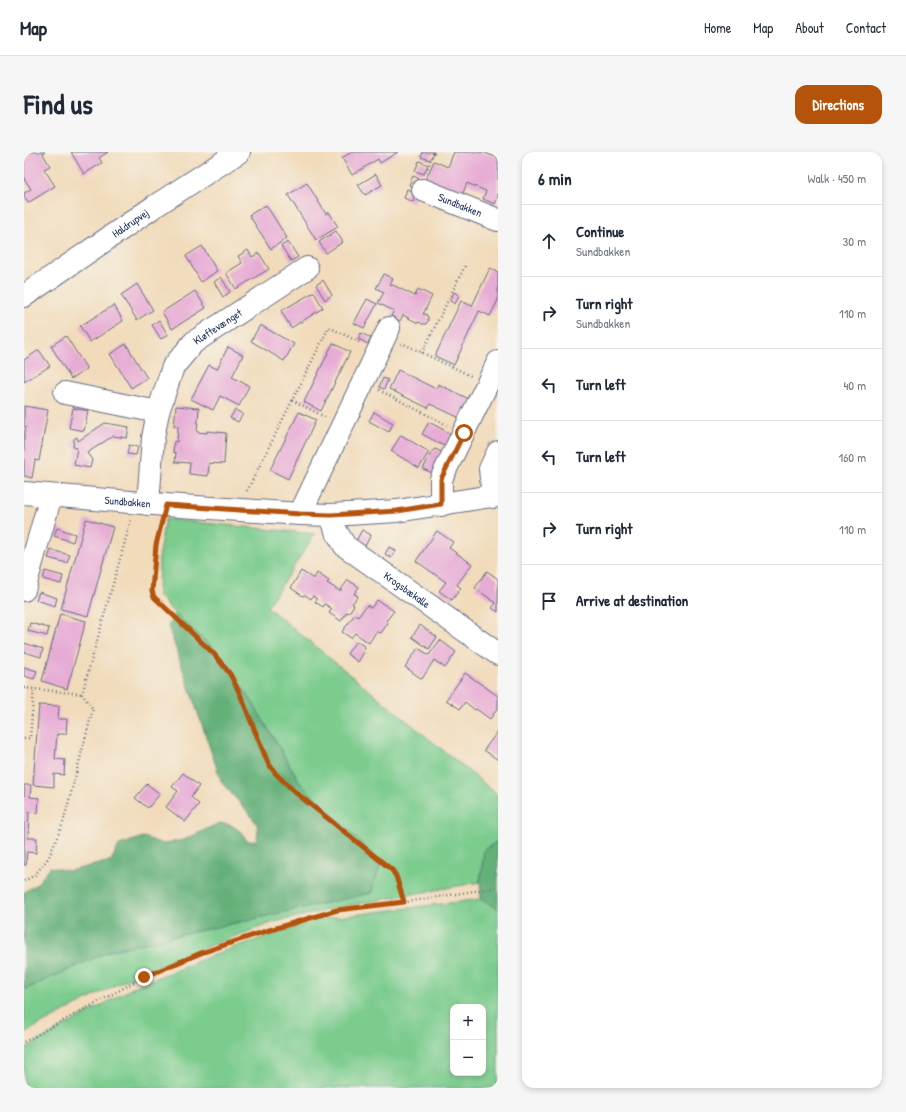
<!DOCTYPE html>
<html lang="en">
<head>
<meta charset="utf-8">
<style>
	body { margin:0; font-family:"Patrick Hand",sans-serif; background:#f6f6f7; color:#1f2937 }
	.controls { position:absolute; right:12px; bottom:12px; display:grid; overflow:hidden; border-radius:8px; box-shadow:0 2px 6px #0003 }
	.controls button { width:36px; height:36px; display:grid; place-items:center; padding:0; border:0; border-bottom:1px solid #e0e1e3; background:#fff; color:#1f2937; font:20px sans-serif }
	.stop { position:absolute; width:12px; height:12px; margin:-9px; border:3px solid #b45309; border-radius:50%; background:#fff }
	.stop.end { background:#b45309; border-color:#fff; box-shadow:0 1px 4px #0008 }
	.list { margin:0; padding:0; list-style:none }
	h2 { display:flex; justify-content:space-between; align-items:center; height:52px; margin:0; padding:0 16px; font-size:17px }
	h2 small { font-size:13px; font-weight:400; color:#747a83 }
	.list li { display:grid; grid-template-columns:26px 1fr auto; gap:12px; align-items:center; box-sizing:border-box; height:72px; padding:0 16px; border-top:1px solid #e0e1e3 }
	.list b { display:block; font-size:15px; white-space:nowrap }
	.list p { margin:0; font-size:13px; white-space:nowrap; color:#747a83 }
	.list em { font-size:13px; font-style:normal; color:#747a83 }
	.icon { flex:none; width:22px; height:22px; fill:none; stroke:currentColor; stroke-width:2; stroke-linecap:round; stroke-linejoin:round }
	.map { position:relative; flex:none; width:474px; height:936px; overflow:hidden; border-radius:12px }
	header { display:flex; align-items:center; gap:24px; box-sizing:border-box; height:56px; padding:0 20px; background:#fff; border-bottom:1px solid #e0e1e3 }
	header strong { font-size:19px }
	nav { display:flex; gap:22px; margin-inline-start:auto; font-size:14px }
	.intro { display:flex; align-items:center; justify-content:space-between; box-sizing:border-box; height:96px; padding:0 24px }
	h1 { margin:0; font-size:28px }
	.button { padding:10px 18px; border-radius:12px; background:#b45309; color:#fff; font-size:14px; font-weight:700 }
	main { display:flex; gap:24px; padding:0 24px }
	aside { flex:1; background:#fff; border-radius:12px; box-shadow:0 2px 6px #0003 }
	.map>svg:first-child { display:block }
</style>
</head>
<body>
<header>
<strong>Map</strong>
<nav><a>Home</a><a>Map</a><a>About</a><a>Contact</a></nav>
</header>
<div class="intro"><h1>Find us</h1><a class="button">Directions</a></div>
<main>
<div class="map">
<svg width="474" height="936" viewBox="0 0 474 936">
	<rect width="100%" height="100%" fill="#f7f3e8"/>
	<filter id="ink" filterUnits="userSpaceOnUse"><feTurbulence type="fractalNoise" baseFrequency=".025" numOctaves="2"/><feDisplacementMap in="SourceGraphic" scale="8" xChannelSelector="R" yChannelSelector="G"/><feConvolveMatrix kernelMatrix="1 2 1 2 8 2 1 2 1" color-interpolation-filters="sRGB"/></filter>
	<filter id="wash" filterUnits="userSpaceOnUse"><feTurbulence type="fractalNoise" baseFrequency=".012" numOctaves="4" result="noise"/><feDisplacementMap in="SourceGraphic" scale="16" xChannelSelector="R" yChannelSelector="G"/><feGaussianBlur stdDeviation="0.9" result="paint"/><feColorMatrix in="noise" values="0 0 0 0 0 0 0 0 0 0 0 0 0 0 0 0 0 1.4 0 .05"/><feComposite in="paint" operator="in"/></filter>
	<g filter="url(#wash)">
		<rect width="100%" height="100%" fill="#f1dbbb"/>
		<path fill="#7bcc8e" stroke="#4b7e76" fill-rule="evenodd" d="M141,367L291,382L243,455L474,643V689L460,698L456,730L322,754L250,770L177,797L99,829L0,881V838L88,798L347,741L357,711L277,632L227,548L196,502L151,462L134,443L135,401Z
			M457,747L474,757V936H0V897L112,834L202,798L296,767ZM429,855H459V921H429Z"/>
		<path fill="#64b079" stroke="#40706c" d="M151,462L196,502L227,548L277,632L357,711L347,741L88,798L0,838V740L13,732L26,715L45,719L87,709L95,693L120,685L139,692L160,688L195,671L207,673L217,680L223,689H232L234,681L233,672L225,661L198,631L144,474Z
			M474,689V757L457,747L456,730L460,698Z"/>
		<g id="blocks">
			<path fill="#e7acd5" d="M0,0H21L19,2L26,14L20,17L31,34L4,51L0,44V41L7,37L1,28H0Z
				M47,0H84L75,6L78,11L60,22Z
				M328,0H374L356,11L354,7L328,23L318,6Z
				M399,0H410L406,8L397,5Z
				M430,0H459L474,6V44L471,52L459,47L462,39L443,31L437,46L400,31L410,9L424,15Z
				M395,9L404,13L400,22L391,19Z
				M352,22L358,33L341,43L334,33Z
				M389,24L398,28L394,37L385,33Z
				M283,31L302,62L305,60L314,75L292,88L264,43Z
				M383,37L392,41L389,50L380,46Z
				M242,53L263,86L247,97L225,63Z
				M312,79L319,90L302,101L295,90Z
				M264,90L274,105L267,109L257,94Z
				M178,94L193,119L177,130L162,104Z
				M224,98L228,105L235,101L245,117L212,137L202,121L218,111L214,104Z
				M466,116L474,120V148L466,164L455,159L430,213L411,204L437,149L448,154Z
				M360,122L369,127L366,133L368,134L369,133L391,144L394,137L408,144L399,162H402L404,165V169L402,172H398L395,170L394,171L379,163L376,169L367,164L370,159L354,151L360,140L352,136Z
				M197,125L206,140L199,145L190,130Z
				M299,128L308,143L301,148L292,133Z
				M113,132L129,158L113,168L97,143Z
				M171,139L182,156L148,177L138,160Z
				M290,140L299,156L267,176L257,159Z
				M430,140L435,143L431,152L426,149Z
				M343,147L353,152L340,176L330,171Z
				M90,153L99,169L66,190L56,174Z
				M135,168L144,183L137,187L128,173Z
				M236,173L270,192L260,209L227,189Z
				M337,181L347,186L344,192L334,187Z
				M42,184L63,217L47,227L27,194Z
				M309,191L326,200L297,259L280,250Z
				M102,192L123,226L107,236L86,202Z
				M204,195L219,203L208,225L225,234L215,254L196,244L189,258L167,247L185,213L193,217Z
				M15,198L26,214L0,230V208Z
				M374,218L412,237L414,232L447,248L438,267L406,252L404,256L365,237Z
				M359,226L364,228L360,237L355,235Z
				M0,254L24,258L15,309L11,308L8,326L0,324V283L2,275L0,274Z
				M152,254L175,256L173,280L183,281V279L202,281L200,312L185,311L184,324L165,322L166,311L151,310L152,301L149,300L150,289L153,290L154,274H150Z
				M49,256L64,259L60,279L45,276Z
				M211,258L219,262L214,270L206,266Z
				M275,260L292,268L264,327L246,318Z
				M350,260L369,271L365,280L345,269Z
				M405,270L429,283L422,295L398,282Z
				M81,271L105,275L103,286L89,284L63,301L68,308L66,316L50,313L53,296L49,295L50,287L53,285L54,289Z
				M377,283L405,300L395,316L367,299Z
				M105,293L114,295L112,303L103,302Z
				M411,297L422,302L413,323L399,317L408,299Z
				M62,367L89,375L64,464L37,457Z
				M33,376L51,382L49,390L30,384Z
				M338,378L347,383L341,394L332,389Z
				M413,379L429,390L425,396L448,412L433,433L437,436L428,448L415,439L422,430L392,409Z
				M365,395L372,399L367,406L361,402Z
				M27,398L46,403L43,411L24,406Z
				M21,419L39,424L37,432L19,427Z
				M277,419L290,427L293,421L305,429L303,431L316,439L324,428L335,435L330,442L334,444L328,452L330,453L325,461L323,460L317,469L305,461L308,457L301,452L299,455L291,450L293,447L289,444L287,447L281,443L279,444L267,436Z
				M463,419L474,427V460L468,456L472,451L451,436Z
				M15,440L33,446L31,454L12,448Z
				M353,448L370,459L362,469L364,471L357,481L352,480L345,491L331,481L327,486L318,480L331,462L334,465L343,453L347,456Z
				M36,462L62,469L43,537L18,529Z
				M6,471L25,476L23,484L4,479Z
				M396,473L413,485L405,497L388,485Z
				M416,488L432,500L421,516L410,508L398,527L381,515L394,496L405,503Z
				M333,489L341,495L339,499L340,500L334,510L323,502L329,493H330Z
				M0,491L19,497L17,505L0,500Z
				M0,515L13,519L10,527L0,524Z
				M441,521L474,544V556L466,567L452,557L451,558L441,550L436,557L422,548Z
				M15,553L35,554L34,567H43L42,582H33L31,607L41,608L40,623L30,622V635L9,633Z
				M474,579V608L460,598Z
				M159,621L175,634L167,645L175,652L161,670L142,655L154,639L148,635Z
				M123,632L136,642L124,656L111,646Z
				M0,633H7L6,645L15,646L14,661L5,660L4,686H13L12,701L3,700L2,713H0Z"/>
		</g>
	</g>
	<g filter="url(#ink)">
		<use href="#blocks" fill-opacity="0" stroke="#666b7f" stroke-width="1"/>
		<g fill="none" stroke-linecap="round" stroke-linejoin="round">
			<g stroke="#666b7f" stroke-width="24">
				<g id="minor">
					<path id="s1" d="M399,38L474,68"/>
					<path d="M41,241L134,260"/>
					<path id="s2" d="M0,341L142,353L276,362L307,363L373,359L474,343"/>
					<path d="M469,345L466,317L474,300"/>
					<path id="s3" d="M124,352L129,286L134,260L149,215L170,190L283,116"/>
					<path d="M417,353V327L474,210"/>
					<path d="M276,362L365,176"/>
					<path id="s4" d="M307,363L312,379L321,394L474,502"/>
					<path d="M0,438L27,344"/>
				</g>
			</g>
			<g stroke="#666b7f" stroke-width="24">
				<g id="major">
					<path id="s5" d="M0,144L131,54L215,0"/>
				</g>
			</g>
			<path stroke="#666b7f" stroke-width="2.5" stroke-dasharray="1 3" stroke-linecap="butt" d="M402,20L410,0
				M377,193L380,192L447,224
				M398,201L442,112
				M355,238L423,273
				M268,248L301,265
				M223,339L305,175L337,191
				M137,371L132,393L128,439L130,445L190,502L206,521L216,542L244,611L252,622L271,640L368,718L372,724L380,750
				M0,536L58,542
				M0,587L6,586L10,536
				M0,729L11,723L25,705L39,671L69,557L58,542L107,368
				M0,890L120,825L177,801L239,780L313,759L389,749L474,735"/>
			<use href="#minor" stroke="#fff" stroke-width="22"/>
			<use href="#major" stroke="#fff" stroke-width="22"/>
		</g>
	</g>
	<g fill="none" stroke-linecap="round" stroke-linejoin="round" filter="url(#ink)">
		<path stroke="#b45309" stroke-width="5" d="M120,825L177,801L239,780L313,758L380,750L372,724L368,718L271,640L252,622L244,611L216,542L206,522L190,502L130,445L128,439L132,393L142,353L276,362L307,363L373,359L417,352V327L440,281"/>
	</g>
	<g text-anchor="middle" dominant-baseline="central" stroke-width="3.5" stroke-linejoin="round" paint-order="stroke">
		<g font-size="11" fill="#1b2f5e" stroke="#f7f3e8">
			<text stroke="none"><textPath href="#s1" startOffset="40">Sundbakken</textPath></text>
			<text stroke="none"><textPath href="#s5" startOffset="129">Haldrupvej</textPath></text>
			<text stroke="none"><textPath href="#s3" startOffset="201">Kløftevænget</textPath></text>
			<text stroke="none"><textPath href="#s2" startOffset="104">Sundbakken</textPath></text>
			<text stroke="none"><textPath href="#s4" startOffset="110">Krogsbækalle</textPath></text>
		</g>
	</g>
</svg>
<div class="controls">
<button>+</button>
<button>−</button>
</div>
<div class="stop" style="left:440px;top:281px"></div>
<div class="stop end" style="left:120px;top:825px"></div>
</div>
<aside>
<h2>6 min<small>Walk · 450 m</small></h2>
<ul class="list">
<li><svg class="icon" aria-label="ahead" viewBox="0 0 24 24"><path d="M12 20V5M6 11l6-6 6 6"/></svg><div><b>Continue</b><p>Sundbakken</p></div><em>30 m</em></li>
<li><svg class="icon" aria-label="right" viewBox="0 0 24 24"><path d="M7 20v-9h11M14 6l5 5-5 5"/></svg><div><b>Turn right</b><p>Sundbakken</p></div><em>110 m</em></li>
<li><svg class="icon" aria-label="left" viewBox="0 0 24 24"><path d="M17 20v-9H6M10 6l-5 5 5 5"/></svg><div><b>Turn left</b></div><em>40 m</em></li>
<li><svg class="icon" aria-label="left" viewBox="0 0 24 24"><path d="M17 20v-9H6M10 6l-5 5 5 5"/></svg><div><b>Turn left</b></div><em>160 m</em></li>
<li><svg class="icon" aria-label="right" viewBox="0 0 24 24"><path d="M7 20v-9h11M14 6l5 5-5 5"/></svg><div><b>Turn right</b></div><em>110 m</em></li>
<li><svg class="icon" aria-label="arrive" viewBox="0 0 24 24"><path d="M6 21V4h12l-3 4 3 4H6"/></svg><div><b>Arrive at destination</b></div></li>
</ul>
</aside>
</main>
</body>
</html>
